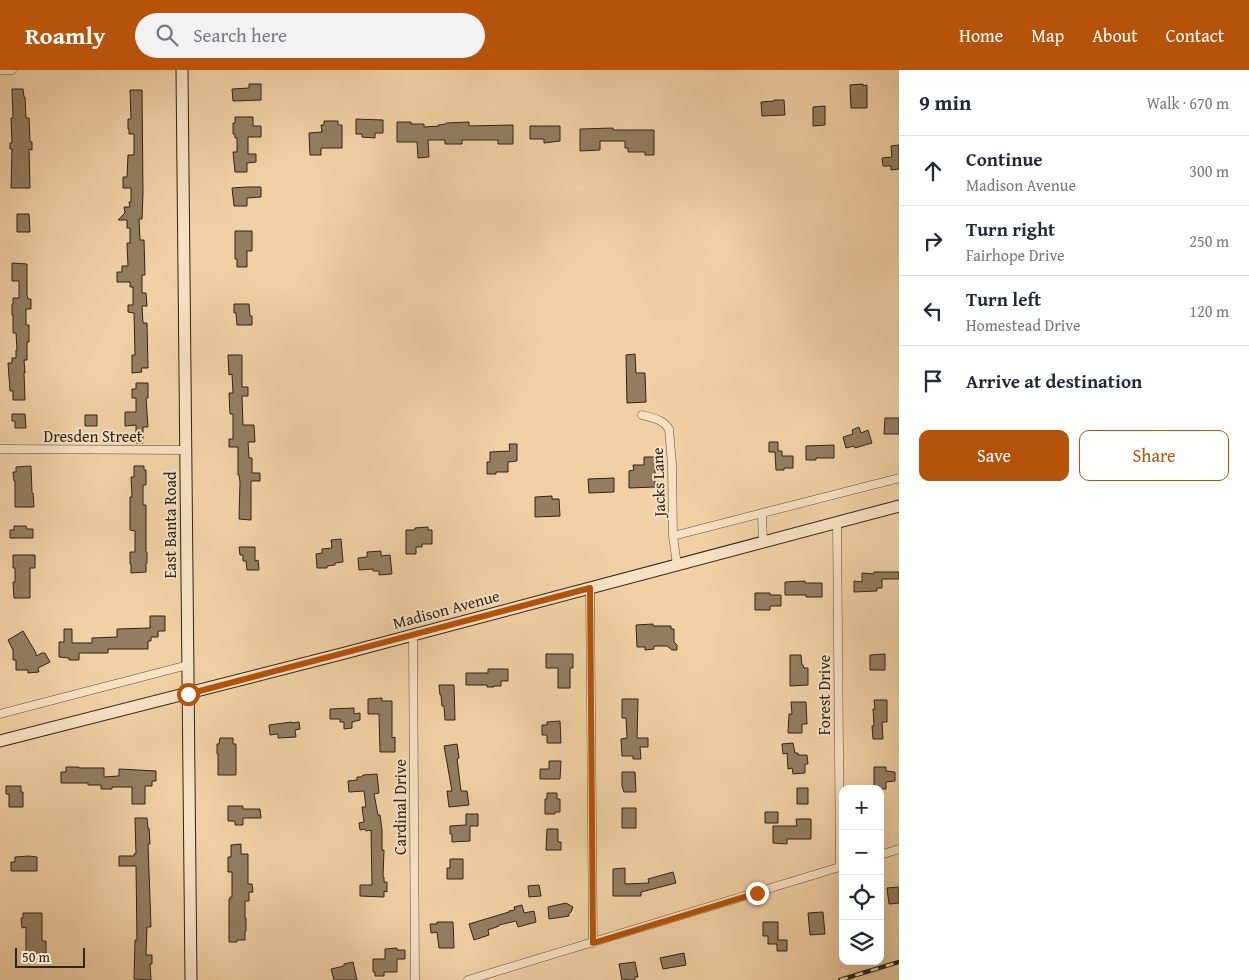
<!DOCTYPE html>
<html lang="en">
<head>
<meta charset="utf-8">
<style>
	body { margin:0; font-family:"Gentium Book Plus",serif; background:#f2f2f3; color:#1f2937 }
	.controls { position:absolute; right:15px; bottom:15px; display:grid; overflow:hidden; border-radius:10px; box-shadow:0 5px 20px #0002 }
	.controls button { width:45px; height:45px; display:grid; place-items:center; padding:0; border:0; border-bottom:1px solid #e0e1e3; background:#fff; color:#1f2937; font:25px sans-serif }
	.scale { position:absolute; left:15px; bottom:12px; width:70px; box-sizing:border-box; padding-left:5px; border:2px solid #2d241b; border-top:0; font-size:14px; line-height:18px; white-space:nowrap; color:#2d241b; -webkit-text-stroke:4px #f6e1c4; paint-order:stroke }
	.stop { position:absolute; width:15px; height:15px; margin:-11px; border:4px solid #b45309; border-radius:50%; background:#fff }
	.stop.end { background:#b45309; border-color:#fff; box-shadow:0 1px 5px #0008 }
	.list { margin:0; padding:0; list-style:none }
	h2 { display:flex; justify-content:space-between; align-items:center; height:65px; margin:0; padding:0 20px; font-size:21px }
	h2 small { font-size:16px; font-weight:400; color:#747a83 }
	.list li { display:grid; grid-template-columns:32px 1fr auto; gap:15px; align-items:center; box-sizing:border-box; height:70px; padding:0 20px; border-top:1px solid #e0e1e3 }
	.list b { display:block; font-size:19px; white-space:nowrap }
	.list p { margin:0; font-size:16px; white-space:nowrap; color:#747a83 }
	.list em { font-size:16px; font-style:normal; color:#747a83 }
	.actions { display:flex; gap:10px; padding:15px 20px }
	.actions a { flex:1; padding:11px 0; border:1px solid #b45309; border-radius:10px; text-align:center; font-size:18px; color:#b45309 }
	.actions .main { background:#b45309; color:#fff }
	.icon { flex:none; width:28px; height:28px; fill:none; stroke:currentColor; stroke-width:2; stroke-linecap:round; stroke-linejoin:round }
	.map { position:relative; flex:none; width:899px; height:910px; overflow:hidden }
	header { display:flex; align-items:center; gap:30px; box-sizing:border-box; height:70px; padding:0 25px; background:#b45309; color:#fff }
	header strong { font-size:24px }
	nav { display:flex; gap:28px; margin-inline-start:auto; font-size:18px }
	.search { width:350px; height:45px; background:#f2f2f3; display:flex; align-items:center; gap:12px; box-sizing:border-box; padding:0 18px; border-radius:28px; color:#747a83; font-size:19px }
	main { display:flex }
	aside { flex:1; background:#fff }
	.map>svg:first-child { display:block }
</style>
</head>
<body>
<header>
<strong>Roamly</strong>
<div class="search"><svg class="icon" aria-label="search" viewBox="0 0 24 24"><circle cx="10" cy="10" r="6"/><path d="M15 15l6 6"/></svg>Search here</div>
<nav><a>Home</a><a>Map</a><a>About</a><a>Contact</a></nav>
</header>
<main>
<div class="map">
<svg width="899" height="910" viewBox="0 0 899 910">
	<rect width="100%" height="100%" fill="#f1d1a4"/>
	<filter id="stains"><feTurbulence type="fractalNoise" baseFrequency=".004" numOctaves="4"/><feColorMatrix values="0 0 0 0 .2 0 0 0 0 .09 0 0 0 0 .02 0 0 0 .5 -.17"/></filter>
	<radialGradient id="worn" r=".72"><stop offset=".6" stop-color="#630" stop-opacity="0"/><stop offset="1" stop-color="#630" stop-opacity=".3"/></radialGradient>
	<path fill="#937e62" stroke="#2d241b" d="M249,14H261V30L233,31L232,19L249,18Z
		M863,14V16L867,15V38H851L850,15Z
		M12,19H23L24,27H25L26,48H29L30,72H32V80L29,79L30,118H11L12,79H10V73H12L11,48H13Z
		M130,20H142L143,123L142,149H139L140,170H144L145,205H142V223H146L147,236H142L143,253H147L148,298H141L142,302L132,303V285H135L134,243L128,242V235H133V217H130V212H117V202H122V196H128L127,173H130V158H127V150H118L125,143L124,137H130L129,132H131V118H123V107H127L128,85H134V64H129V59H128V49H131Z
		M774,30H784L785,45L762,46L761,32L774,31Z
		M825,36V55L813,56V37Z
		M235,47H253V56H261V67H248V84H256V92L247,93V102H235L233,82H237V68H235V64H233V53H235Z
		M356,49L383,50V63H375V68L362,67V64H356Z
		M324,51H338V55H342V78H321V85H310L309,63L322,62L321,55H324Z
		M397,52H411V54H424V57L439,56L438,55L446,54V53L469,52V56L513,55V74H498V70H462V74H445V70H428L429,87L418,88L417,72H397Z
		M530,56H560V71L544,73V69H530Z
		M613,58V60H654V85H645V82H628V78H625V71H600V80L580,81V59Z
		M899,75V99L891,100V96H883L882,88L892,87L891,76Z
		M247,117H261V127L247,128V136H234L232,118Z
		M17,144H29L30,162H17Z
		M235,161H252V181H247V197H237V189H235Z
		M12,193L27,194V225L28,229H31V239H26V255H29V272H27V290H24L25,303H24L25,330H13V321H10L8,293H12V288H16V280H17L16,263H13V245H12V234H13V228H19V211H12Z
		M234,234H249L250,246H252V255H237L236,243H234Z
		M635,284L636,303H645L646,332L627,333L626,285Z
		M228,285H242V317H248V326H242L243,355H254L255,372H248L249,388H252V403H260V411H251V450L239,449L240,412L239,405H238V377H229V369H233V344H230L229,323H233L232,304L229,305Z
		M136,313H148V328H146L148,357H143V373H136V355L125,356V342H136V328H132V319H136Z
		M12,344H25L26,358H15V351H12Z
		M85,345H97V356H85Z
		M885,348H899V364H884Z
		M859,357L861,363L868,360L872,373L855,378L854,376L846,378L843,367L853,364L852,360Z
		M769,372H778V381H782V386H793V398H784V400H776L775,382H769Z
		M509,374H517V391L508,392V402H496V404H487V392H490V382L510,381Z
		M834,375V388H816V390H806V376Z
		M644,387H655V417L629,418V401L634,400L633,395H644Z
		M31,396L32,423H33L34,437H15V411H14L13,402H16V397Z
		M134,396H144V400H146V415H143V435H146V482H147V493H146V502L131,503V494H130V482H135V461L130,460V427H132L131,407H134Z
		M614,408V422L589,423L588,409Z
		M552,426V429H559L560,446L535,447V427Z
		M14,456H26L27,459H33V468H10V460H14Z
		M428,457V460H432V474H422V477H416V484H406V460H415V458Z
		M341,469L343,492L335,493V495L327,496V498H317L316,484L322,483V479L332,478L331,470Z
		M239,477H255V491L258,490L259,500H247L246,491H243V485H240Z
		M381,481V486L390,485L392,504L379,505V501H373V499L359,500L358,488L367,487V482Z
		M13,485H35V498H30V528H14L13,512H15V498H13Z
		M874,502H899V509H882V518H877V521L854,522V511L862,512V503L874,504Z
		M805,511V513H822V527H806V525H785V512Z
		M755,523H770V525H781V536H770V540H755Z
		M150,546H165V561H158V567H151V571H148V579H108V583H79V590H69V588L59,587V572H64V559H72V573H92V568L117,567V559L150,558Z
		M653,554V556H671V559H674V572L677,575V580H672L667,576H654V579L645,580V577H637L636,555Z
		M23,561L36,583V586L42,583H45L50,592L38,598L39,602L28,603V600H16V590H13V580L8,570Z
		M546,584H573V598H570V618H558V598H546Z
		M885,584V600H870V585Z
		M790,585H801L802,595H803L804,598H808V615L790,616Z
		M488,599H508V611H501V616H494V617H487V615H466V603H488Z
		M439,615H454L455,650H445L444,636H442L441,625H440Z
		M382,628V631H392V668L395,667V682H380L379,644H368V629Z
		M622,629H638L637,668H648V677H640L641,689H633V686H622L621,669L627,668L626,648H622Z
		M874,630H887V652H882L883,669H873L872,656H874L873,639H875Z
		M791,632H806L807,654H802V663H788L789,644H792Z
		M354,638V644L360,643V650L352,652V658L344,659V652H340V649H330V639Z
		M560,651L561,673H547V665H542V655H547V652Z
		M292,652V653L299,652L300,659L295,660L296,667L278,668V664L270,665L269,655Z
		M220,668H233V674H236V705H218V684H217V674H219Z
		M793,673L795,683H798V685H807L808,694H805V703L793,704L792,698L788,699L787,683L783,684L782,674Z
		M457,674L459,688L457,689L461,721H467L469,735L449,737L447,721H452L444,676Z
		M549,691H561L560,709H540V699H549Z
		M66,697H79V698H104V707L119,706V699L156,701V711H152V716H145V734H132V717H112V719H101V715H88V713H61V702H66Z
		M874,697H886V701L895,702V711L886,712V719H874Z
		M622,702H635L636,722H624L622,716Z
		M377,704L379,723L374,724L378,745H380L382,760V780H384L383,807H384V812H387V822L384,821V827L360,826V815H372L371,760L366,761L365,759L360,760L359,753L364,752L362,737H366L364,721L349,722L348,711L357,710V707H361L363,705Z
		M6,716H21V722H23V737H9V724H6Z
		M797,718H808V734H797Z
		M547,723H557V729H560V742H555V744H545V729H547Z
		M228,736H243V739H260L261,748H243V755H235V751H228Z
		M622,738H636V758H622Z
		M765,742H778V753H765Z
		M466,744H478V756H470V771L452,772V764H450V756L466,755Z
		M135,748H147L148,758H149L150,774H148L151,857H147L146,885H152V894H150L151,910L134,909L135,870H137L136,796H119V786H134V784H136Z
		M796,749H811V769H787V774L773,773V756H797Z
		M547,759H558V772H561V780H546Z
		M241,774V784H248V814H252L253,822H249V831H245V848H246V861H245V870H237V872H229V829H230V827H232V802H228V787H231V775Z
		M29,786L37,787V801H11V792H15V787Z
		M450,789H463V809H447V798H450Z
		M625,798V814L649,813L648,809L673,802L676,813L641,822V826H613V799Z
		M539,815L541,826L529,827L528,816Z
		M898,817L899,819V833L889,834L887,818Z
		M566,833L573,837L571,842L569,843V846L549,849L548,837Z
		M522,835L524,843L534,841L536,852L518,857L516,851L499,855V856L488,860L489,865L474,870L469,854L509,842V841L515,840L514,837Z
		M823,842L825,864L810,865L808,843Z
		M23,843H42V871H46V883L26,884V857L22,858L21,848H23Z
		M437,852H453L454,878H439L437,862L431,863L430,854H437Z
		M763,852H778V870H787V881H777V874H768V866H763Z
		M397,878V880H405V889H397V902H384V906H375V902H373V889H385V879Z
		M684,883L686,895L663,899L660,888Z
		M353,892L357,910H334L331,899L344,896V894Z
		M635,892L638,907H635V910H628V909L622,910L619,894Z"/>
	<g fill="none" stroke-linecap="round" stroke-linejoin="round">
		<g stroke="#5e4f3d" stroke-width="9">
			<path id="street" d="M0,0H12
				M642,345C652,348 663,349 669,359L672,394L673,466L677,495
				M0,379L186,380
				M762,444L763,472
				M837,452L840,797
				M673,466L899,408
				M590,518L593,873
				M413,565L415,910
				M0,644L188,595
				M880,785L899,779
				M468,910L843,796"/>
		</g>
		<g stroke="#2d241b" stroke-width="13">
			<path id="secondary" d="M182,0L191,910
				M0,671L345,583L899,436"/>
		</g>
		<use href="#street" stroke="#f6e1c4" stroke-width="8"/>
		<use href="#secondary" stroke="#f6e1c4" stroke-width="11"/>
		<g stroke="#2d241b" stroke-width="4.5">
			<path id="rail" d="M840,910L899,892"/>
		</g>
		<use href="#rail" stroke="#f6e1c4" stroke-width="2.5" stroke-dasharray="8" stroke-linecap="butt"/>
	</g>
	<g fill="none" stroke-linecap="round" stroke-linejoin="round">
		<path stroke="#b45309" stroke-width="6" d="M188,624L590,518L593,873L757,823"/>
	</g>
	<g text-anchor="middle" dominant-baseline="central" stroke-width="4" stroke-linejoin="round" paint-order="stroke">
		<g font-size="16" fill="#2d241b" stroke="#f6e1c4">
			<text x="93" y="366">Dresden Street</text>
			<text transform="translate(658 412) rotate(-92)">Jacks Lane</text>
			<text transform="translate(170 455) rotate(-90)">East Banta Road</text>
			<text transform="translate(446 539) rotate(-15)">Madison Avenue</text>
			<text transform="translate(824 625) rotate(-90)">Forest Drive</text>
			<text transform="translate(400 737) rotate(-90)">Cardinal Drive</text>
		</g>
	</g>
	<rect width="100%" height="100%" filter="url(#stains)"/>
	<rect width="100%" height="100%" fill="url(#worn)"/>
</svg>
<div class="controls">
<button>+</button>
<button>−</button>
<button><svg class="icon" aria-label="locate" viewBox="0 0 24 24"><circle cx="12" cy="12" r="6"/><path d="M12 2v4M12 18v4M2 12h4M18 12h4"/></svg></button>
<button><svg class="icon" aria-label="layers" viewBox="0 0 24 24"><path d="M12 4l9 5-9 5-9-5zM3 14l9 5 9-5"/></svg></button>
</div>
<div class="scale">50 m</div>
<div class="stop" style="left:188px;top:624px"></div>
<div class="stop end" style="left:757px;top:823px"></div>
</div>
<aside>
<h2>9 min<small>Walk · 670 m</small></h2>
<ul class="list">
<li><svg class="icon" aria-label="ahead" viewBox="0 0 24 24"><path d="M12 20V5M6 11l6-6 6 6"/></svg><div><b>Continue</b><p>Madison Avenue</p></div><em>300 m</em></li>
<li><svg class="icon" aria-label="right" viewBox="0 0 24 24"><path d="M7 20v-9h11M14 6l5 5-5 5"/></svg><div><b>Turn right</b><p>Fairhope Drive</p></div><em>250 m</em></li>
<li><svg class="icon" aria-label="left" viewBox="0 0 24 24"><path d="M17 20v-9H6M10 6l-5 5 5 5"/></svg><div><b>Turn left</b><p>Homestead Drive</p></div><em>120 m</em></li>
<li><svg class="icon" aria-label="arrive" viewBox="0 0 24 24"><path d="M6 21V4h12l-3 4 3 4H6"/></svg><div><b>Arrive at destination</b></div></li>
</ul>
<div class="actions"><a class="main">Save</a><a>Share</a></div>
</aside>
</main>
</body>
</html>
